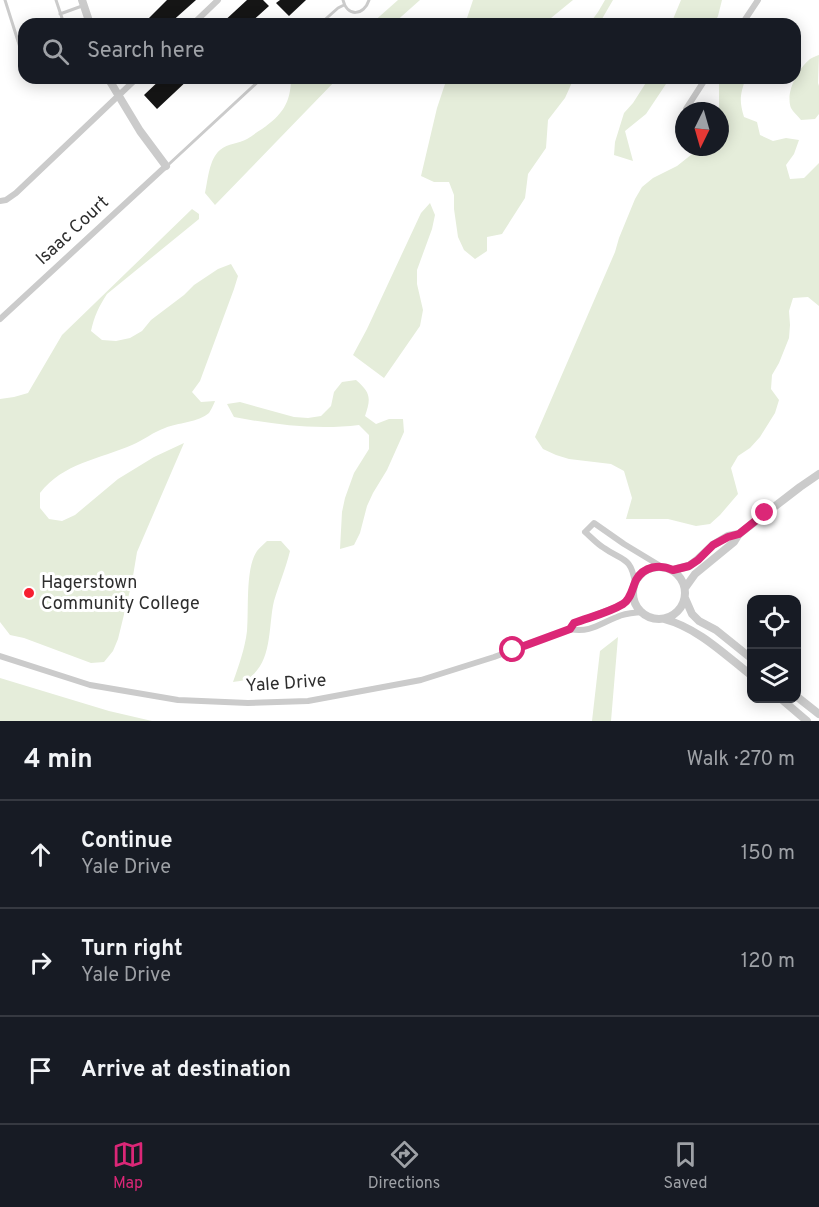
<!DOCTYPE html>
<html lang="en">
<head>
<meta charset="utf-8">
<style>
	body { margin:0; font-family:Overpass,sans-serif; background:#242831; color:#f1f3f6 }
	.controls { position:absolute; right:18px; bottom:18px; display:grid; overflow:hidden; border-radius:12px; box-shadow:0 3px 15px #0003 }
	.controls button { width:54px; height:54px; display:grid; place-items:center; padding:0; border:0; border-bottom:2px solid #363941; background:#171b24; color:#f1f3f6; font:30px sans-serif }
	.compass { position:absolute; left:675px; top:102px; width:54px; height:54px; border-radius:50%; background:#171b24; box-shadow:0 3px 15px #0003; rotate:185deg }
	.stop { position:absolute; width:18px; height:18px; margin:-14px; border:4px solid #db2777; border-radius:50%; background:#fff }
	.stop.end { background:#db2777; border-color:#fff; box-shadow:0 2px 6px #0008 }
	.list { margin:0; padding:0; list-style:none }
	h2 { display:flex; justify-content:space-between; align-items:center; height:78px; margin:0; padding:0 24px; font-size:26px }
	h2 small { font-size:20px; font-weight:400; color:#9ea1a6 }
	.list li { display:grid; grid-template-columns:39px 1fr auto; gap:18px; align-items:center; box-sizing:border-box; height:108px; padding:0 24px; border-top:2px solid #363941 }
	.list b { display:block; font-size:22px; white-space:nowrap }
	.list p { margin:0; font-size:20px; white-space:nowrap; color:#9ea1a6 }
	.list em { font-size:20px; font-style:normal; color:#9ea1a6 }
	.icon { flex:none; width:33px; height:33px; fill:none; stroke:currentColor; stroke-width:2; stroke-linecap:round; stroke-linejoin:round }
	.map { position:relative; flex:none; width:819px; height:721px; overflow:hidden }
	.search { position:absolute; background:#171b24; box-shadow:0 3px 15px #0003; left:18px; right:18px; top:18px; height:66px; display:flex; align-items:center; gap:15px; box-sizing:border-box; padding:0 21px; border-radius:18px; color:#9ea1a6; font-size:22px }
	.sheet { height:402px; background:#171b24 }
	nav { display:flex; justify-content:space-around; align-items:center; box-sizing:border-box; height:84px; border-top:2px solid #363941; background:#171b24; font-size:16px; color:#9ea1a6 }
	nav a { display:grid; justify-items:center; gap:3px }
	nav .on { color:#db2777 }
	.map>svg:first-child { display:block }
</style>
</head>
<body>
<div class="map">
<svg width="819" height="721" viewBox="0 0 819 721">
	<rect width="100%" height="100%" fill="#fff"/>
	<path fill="#e5edda" d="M398,0H420L393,24H371Z
		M473,0H573L551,18L553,24H465Z
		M605,0H613L599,24H589L598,12Z
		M681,0H722L718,16L714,24H671Z
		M819,55L818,83L819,86V114L815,119L801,120C798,116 793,112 791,108C785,92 798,69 810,59C813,57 816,56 819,55Z
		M291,78H338L215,205L205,193C208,180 209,159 220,150C228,143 239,144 247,139C252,136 257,132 262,129C282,115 291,103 291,78Z
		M447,78H574L565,98L548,120L546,148L528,174L525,198L502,234L487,237V251L475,259L464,250L458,237L454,209V195L449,182H434L421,176L437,108Z
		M649,78H670L646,114L625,131L633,161L614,155L615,142L624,113L633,103Z
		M720,78H746C740,94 739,101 744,117L757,122L760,135L773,141L786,138L799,140L794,154L786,165L790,179L804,178L819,163V306L808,297L793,298L789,311L790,325L789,338L779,363L772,375L771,389L779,400L775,413L760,437L750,448L738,456L731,468L738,494L720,515L710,524L696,526L668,519H626L632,498L624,471L611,464L569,459L556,455L543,449L535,437L615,252L619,238L635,199L642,187L653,178L677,166L701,147H720V111H719V83Z
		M430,203L435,215L432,229L417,270V284L423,310L420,326L384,378L353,355L367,329L421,213Z
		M192,209L199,214V219L107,294C99,306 94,317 91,331L102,340L116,341L130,338L142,331L151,320L184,295L194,285L218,269L231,264L238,276L234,289L200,381L192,392L201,402L215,401C214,404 211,410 209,413C199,422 177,423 165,428C153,432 144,440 132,445C100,459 63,463 40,493V508L49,519L62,521L75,515L118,479L154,457L184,443L137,552L132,582L118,639L113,651L104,662L91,663L24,638L10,635L0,622V399L14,397L28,393L62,335Z
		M356,380C371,393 371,398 365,416L376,424L389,419H403L404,432L387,470L373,493L367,506L360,533L354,545L340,549L342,512L345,498L354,473L369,449V435L359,425C318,430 275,425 234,417L227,404L240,402L294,417L308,418L321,416L331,406L334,392L342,382Z
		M267,541H281L290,551C286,568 279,584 274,601C268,626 273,664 247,679C243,681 237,681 233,682C239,665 245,648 247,631C249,609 245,569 257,551C260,547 264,544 267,541Z
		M618,637L611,721H592L600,651Z
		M0,678L109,711L152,721H0Z"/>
	<path fill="#151515" d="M167,0H196L169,24H143Z
		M247,0H263L269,6L249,24H221Z
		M280,0H306L289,16L276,3Z
		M162,78H190L157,109L144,95Z"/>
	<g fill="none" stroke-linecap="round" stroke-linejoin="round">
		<path stroke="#cbcbcb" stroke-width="3" d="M5,0L24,60
			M56,0L64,24
			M343,0C347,17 364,16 369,0
			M60,14L82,6
			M320,24L338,8L344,5
			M168,165L262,78"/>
		<path stroke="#cbcbcb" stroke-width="6" d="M193,24L218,0
			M742,24L758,0
			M686,109L706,78
			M0,201L6,200L16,193L137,78
			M0,319L166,166
			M635,583C631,556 622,561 604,548C597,544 591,537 585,532L594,523L624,544L662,567
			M570,629C590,633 599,624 617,617C625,613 634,613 642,612
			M0,656L90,685L178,700L248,703L308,701L421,680L494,657L570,629L574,623L621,605L628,600L633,588"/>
		<path stroke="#cbcbcb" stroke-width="8" d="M82,0L90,24
			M108,78L140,131L166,166
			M633 593a26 26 0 1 1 52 0a26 26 0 1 1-52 0Z
			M673,570L689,566L697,560L713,545L728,536L739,534
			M685,588L695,574L734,542L739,534L800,487L819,474
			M685,598L692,614L699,621L716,630L752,659
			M664,619C698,628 724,654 752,676
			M796,696L819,714
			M780,698L807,721"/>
	</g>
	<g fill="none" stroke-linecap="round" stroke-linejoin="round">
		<path stroke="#db2777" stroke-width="8" d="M513,650L570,629L574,623C590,617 608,613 623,604C631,599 632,589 636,580C644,566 660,564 673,570L689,566L698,560L713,545L728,537L739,534L765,513"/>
	</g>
	<circle fill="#f71f31" stroke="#fff" stroke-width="2" cx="29" cy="593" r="6"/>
	<g text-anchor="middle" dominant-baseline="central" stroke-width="6" stroke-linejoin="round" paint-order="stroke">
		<g font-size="18" fill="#2e2e2e" stroke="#fff">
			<text transform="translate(73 231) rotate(-43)">Isaac Court</text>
			<text transform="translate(286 684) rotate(-4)">Yale Drive</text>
		</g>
		<g font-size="18" fill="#2e2e2e" stroke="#fff" text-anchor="start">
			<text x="41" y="583">Hagerstown<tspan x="41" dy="21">Community College</tspan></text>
		</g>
	</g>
</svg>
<div class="controls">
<button><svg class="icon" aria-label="locate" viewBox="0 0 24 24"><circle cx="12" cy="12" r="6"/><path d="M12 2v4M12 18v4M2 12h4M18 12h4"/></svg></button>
<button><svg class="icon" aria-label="layers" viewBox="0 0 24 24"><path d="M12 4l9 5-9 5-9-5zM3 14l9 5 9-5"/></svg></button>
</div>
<svg class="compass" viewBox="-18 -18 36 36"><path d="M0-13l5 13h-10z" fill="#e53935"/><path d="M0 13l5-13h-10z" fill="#9ea1a6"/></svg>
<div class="stop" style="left:513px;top:650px"></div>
<div class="stop end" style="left:765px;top:513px"></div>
<div class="search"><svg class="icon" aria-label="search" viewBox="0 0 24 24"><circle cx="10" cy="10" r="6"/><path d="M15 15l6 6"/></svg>Search here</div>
</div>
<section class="sheet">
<h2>4 min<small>Walk · 270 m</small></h2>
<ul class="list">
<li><svg class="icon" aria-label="ahead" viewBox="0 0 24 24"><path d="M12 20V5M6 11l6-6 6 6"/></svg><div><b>Continue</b><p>Yale Drive</p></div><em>150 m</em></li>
<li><svg class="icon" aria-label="right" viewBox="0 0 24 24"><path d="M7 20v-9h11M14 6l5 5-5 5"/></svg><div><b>Turn right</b><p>Yale Drive</p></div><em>120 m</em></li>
<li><svg class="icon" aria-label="arrive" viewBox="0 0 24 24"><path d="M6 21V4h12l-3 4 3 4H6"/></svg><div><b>Arrive at destination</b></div></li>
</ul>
</section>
<nav>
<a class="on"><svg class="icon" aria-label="map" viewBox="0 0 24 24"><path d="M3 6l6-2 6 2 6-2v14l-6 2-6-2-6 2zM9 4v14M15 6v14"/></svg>Map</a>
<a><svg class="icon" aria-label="directions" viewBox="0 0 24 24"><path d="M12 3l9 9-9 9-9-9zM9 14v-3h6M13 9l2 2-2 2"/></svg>Directions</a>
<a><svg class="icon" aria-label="saved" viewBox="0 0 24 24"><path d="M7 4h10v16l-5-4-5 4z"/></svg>Saved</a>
</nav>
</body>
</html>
